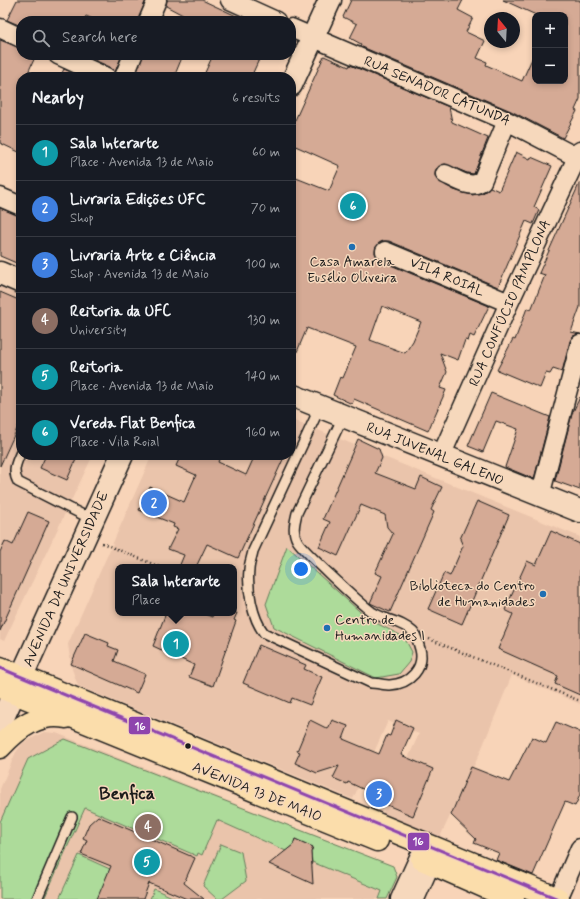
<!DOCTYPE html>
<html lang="en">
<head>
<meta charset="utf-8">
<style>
	body { margin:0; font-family:Mynerve,sans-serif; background:#242831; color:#f1f3f6 }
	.controls { position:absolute; right:12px; top:12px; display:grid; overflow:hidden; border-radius:8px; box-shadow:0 2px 6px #0003 }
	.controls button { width:36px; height:36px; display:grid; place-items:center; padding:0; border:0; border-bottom:1px solid #363941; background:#171b24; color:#f1f3f6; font:20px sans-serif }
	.compass { position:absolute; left:484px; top:12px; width:36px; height:36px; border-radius:50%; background:#171b24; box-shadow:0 2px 6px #0003; rotate:342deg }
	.you { position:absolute; left:301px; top:569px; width:14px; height:14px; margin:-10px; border:3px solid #fff; border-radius:50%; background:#1a73e8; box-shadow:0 0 0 6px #1a73e833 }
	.badge { display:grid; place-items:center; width:26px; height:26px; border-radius:50%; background:#b45309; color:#fff; font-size:13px; font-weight:700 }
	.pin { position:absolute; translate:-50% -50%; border:2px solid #fff; box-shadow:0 1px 4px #0006 }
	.popup { position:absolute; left:115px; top:564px; width:122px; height:52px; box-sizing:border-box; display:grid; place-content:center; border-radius:8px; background:#171b24; filter:drop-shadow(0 1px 3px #0005); font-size:13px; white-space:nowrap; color:#9ea1a6 }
	.popup b { font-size:15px; color:#f1f3f6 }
	.popup::after { content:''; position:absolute; left:50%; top:100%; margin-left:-8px; border:8px solid transparent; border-top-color:#171b24 }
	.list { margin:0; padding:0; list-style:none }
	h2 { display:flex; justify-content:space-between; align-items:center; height:52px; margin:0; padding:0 16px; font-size:17px }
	h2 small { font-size:13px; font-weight:400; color:#9ea1a6 }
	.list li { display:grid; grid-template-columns:26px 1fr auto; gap:12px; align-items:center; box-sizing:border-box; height:56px; padding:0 16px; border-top:1px solid #363941 }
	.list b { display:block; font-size:15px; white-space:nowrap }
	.list p { margin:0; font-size:13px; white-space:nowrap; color:#9ea1a6 }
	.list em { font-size:13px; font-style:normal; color:#9ea1a6 }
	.icon { flex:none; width:22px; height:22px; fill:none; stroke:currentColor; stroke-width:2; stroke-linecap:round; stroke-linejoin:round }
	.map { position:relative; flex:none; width:580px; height:899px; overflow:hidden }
	.search { position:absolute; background:#171b24; box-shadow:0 2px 6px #0003; left:16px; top:16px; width:280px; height:44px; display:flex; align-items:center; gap:10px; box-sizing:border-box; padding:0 14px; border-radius:16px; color:#9ea1a6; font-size:15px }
	.panel { position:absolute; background:#171b24; box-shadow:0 2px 6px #0003; left:16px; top:72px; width:280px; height:388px; border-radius:16px }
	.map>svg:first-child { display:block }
</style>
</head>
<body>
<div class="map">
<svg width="580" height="899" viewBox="0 0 580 899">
	<rect width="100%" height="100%" fill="#f8d4b8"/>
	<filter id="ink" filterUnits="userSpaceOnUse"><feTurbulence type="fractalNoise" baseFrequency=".025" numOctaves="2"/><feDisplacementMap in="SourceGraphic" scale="8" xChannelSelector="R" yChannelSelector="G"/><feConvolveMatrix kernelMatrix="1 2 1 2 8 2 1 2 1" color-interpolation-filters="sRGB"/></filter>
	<g filter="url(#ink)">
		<path fill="#eac4ab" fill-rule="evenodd" d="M0,286L21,296V455H93L4,641L0,639Z
			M291,419L580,537V704L512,675L479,755L439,839L383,813L419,734L388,721L353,799L78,686L71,666L68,644L152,455H291ZM118,567H234V613H118Z
			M44,732L56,733L393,866L397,877L387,899H0V789L16,752L23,743Z"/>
		<path fill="#addb9a" stroke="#647c5b" d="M287,546L368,619L404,637L412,652L409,662L399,674L376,678L274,627L266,604Z
			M65,739L393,866L397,877L387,899H379L382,891L312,862L311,852L313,847L295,839L293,845L286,851L217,820L202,855L198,853L197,856L85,808L44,899H0V822L28,759Z
			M221,844L241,852L246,881L222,899H217L203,886Z
			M79,855L112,870L98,899H59Z
			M154,889L177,899H150Z"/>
		<path fill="#d5aa95" stroke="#1c1c1c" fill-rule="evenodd" d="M17,0H146L138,21H98L86,16L83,21H21V26L7,20Z
			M167,0H202L247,21H194L166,6Z
			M351,0H463L458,10L473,18L466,32L485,41L477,58L487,62L486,65L522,81L535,52V81H565V15H536L503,0H580V99L575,110L577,111L563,138L511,111L360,46L361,44L350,38L357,24L343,17Z
			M0,40L21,48V55H36L26,77H21V153L0,143Z
			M83,55H122L115,72L110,67Z
			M143,55H183L174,77H135Z
			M213,55H261L251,77H203Z
			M324,56L349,67L350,65L449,107L452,122L488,138L474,174L467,173L445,164L436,169L435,175L437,180L454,190L472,195L483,193L490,187L499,191L516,152L530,159L531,157L552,166L534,207L539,210L533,224L526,221L498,287L389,241H383L376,247L375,253L381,261L489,306L474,337L470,335L468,341L465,340L458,360L440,353L447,372L440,388L446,390L428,431L354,399L352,404L333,395L340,377L343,378L356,347L307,328L291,366V176L329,191L340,166L291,144V129ZM382,306L421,322L413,341L405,353L370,340Z
			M64,69L81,77H60Z
			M580,182V307L571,332L580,334L573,336L570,341L562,372L553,369L550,374L546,373L540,388L497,370L513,339L515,340L527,308L531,310L545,275L539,273Z
			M0,208L21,216V265L0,256Z
			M0,292L21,301V420L0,466Z
			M491,393L550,417L534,479L505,467L518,429L496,421L483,452L468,446Z
			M580,397V490L555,481L572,414Z
			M358,439L379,449L382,458L375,473L416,489L421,477L442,487L431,510L434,512L390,612L370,603L382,576L375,573L393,534L387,527L385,515L361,505L338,556L319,547L330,522L323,519Z
			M46,455H78L67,480L40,468Z
			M181,455H221L218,462L246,475L255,455H285L238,558L207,544L196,567H179L184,555L168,549L178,529L173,527L174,524L139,510L150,487L184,502L196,475L176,466Z
			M477,501L509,515L462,624L428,609L444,573L450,576L463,546L460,539Z
			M28,512L49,521L0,631V552L5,541L13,545Z
			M551,531L580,544V695L555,684L558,676L498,649L513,614L505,610L527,561L536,565Z
			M166,613H202L212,617L213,613H237L234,620L236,621L213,686L189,677L194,665L153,646Z
			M85,633L109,643L108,646L118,650L114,661L145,674L137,693L71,664Z
			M259,645L306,665L304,669L322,677L310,705L292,698L290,703L243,683Z
			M310,720L328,729L332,720L348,726L343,739L379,754L387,735L390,736L396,720L413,728L401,755L433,769L413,816L387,805L388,801L348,782L347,784L333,778L339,766L317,773L295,763L300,752L297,751Z
			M556,722L580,732V795L575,806L565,802L533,875L496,860L499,853L474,843L476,839L451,815L471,767L509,782L532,737L546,743Z
			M98,816L195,858L184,883L204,899H187L149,883L143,899H97L111,866L81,854L87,840L83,838L89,824Z
			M295,839L313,847L311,852L313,884L269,864L293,845Z"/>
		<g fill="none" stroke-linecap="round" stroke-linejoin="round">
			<g stroke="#1c1c1c" stroke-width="12">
				<path id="service" d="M320,407L253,551C252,557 249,564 249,570C247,588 252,618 264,633L371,683C377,683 384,685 390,685C410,684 425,668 420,649C418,643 417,636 413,632C402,621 384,620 372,612C362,605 300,548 297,540C292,531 295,522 297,513L343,417
					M21,452C16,463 12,471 18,482L93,520
					M37,899L72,817"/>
			</g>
			<g stroke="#1c1c1c" stroke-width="21">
				<path id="minor" d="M230,0L276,21
					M148,21L157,0
					M0,28L21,38
					M291,28L507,121L580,159
					M58,55L106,77
					M124,77L133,55
					M445,174C456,179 471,190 482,181L507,121
					M0,197L21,206
					M385,251L509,303
					M441,456L509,303L580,151
					M540,496L580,344
					M400,899L419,857
					M415,899L431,863
					M558,899L580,848"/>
			</g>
			<g stroke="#1c1c1c" stroke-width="25">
				<path id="tertiary" d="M0,273L21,282
					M291,395L580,511"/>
			</g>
			<g stroke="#1c1c1c" stroke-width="25">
				<path id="secondary" d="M291,85L330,0
					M0,724L122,455"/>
			</g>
			<g stroke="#1c1c1c" stroke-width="25">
				<path id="primary" d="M0,668L558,899
					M0,687L377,840
					M0,747C18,727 39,712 66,717
					M422,859L513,899"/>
			</g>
			<path stroke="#1c1c1c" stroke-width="2.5" stroke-dasharray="1 3" stroke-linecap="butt" d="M102,543L160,567
				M429,639L580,701"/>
			<use href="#service" stroke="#f6d8bc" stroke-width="9"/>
			<use href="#minor" stroke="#f6d8bc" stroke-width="18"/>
			<use href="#tertiary" stroke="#f6d8bc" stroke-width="22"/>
			<use href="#secondary" stroke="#f6d8bc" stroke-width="22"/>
			<use href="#primary" stroke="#fbddab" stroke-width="22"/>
			<g stroke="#f6d8bc" stroke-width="6">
				<path id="bus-1" d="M0,668L558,899"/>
			</g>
			<use href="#bus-1" stroke="#8e44ad" stroke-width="3"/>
		</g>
	</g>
	<g fill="#1f6fb2" stroke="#f6d8bc" stroke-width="1.5">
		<circle cx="352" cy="247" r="4"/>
		<circle cx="543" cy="594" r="4"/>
		<circle cx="327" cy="628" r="4"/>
	</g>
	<circle fill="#1c1c1c" stroke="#f6d8bc" stroke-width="1.5" cx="188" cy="746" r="3.5"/>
	<g text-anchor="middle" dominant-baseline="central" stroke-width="3" stroke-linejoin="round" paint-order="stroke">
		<g font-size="14" fill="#1c1c1c" stroke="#f6d8bc">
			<text transform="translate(437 91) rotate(23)">RUA SENADOR CATUNDA</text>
			<text transform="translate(447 277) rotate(23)">VILA ROIAL</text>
			<text transform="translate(510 303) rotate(-66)">RUA CONFÚCIO PAMPLONA</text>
			<text transform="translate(435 454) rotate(22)">RUA JUVENAL GALENO</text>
			<text transform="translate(66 579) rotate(-66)">AVENIDA DA UNIVERSIDADE</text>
			<text transform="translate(257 792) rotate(22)">AVENIDA 13 DE MAIO</text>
		</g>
		<g font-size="14" fill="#1c1c1c" stroke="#f6d8bc">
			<text x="352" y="262">Casa Amarela<tspan x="352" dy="16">Eusélio Oliveira</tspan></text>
			<text x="535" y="586" text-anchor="end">Biblioteca do Centro<tspan x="535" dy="16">de Humanidades</tspan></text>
			<text x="335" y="620" text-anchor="start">Centro de<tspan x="335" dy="16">Humanidades I</tspan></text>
		</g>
		<g font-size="18" font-weight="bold" fill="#1c1c1c" stroke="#f6d8bc">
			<text x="127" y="794">Benfica</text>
		</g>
	</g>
	<g stroke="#f6d8bc" stroke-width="1.5">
		<rect x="128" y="716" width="23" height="19" rx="4" fill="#8e44ad"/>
		<rect x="407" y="832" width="23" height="19" rx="4" fill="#8e44ad"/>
	</g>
	<g font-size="11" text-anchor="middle" font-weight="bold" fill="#fff">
		<text x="140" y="730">16</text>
		<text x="418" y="845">16</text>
	</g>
</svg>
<div class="controls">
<button>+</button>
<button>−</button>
</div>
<svg class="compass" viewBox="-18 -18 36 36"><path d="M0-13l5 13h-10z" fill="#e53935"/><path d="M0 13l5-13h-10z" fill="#9ea1a6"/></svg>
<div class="you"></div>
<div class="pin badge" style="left:176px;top:644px;background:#0f9aa8">1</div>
<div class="popup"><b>Sala Interarte</b>Place</div>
<div class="pin badge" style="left:154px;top:503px;background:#3f7fe0">2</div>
<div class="pin badge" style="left:379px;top:794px;background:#3f7fe0">3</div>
<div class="pin badge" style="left:148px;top:827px;background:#8d6e63">4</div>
<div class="pin badge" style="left:147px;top:862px;background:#0f9aa8">5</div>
<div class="pin badge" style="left:353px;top:206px;background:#0f9aa8">6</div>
<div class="search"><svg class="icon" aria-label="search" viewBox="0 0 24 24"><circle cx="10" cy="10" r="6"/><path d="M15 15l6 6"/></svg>Search here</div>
<section class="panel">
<h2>Nearby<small>6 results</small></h2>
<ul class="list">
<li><span class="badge" style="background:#0f9aa8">1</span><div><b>Sala Interarte</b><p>Place · Avenida 13 de Maio</p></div><em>60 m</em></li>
<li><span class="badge" style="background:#3f7fe0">2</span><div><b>Livraria Edições UFC</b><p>Shop</p></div><em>70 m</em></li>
<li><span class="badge" style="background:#3f7fe0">3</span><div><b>Livraria Arte e Ciência</b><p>Shop · Avenida 13 de Maio</p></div><em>100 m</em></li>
<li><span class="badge" style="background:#8d6e63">4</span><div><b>Reitoria da UFC</b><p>University</p></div><em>130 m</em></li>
<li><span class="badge" style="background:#0f9aa8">5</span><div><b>Reitoria</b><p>Place · Avenida 13 de Maio</p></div><em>140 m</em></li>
<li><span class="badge" style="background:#0f9aa8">6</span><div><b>Vereda Flat Benfica</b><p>Place · Vila Roial</p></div><em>160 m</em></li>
</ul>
</section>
</div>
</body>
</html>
